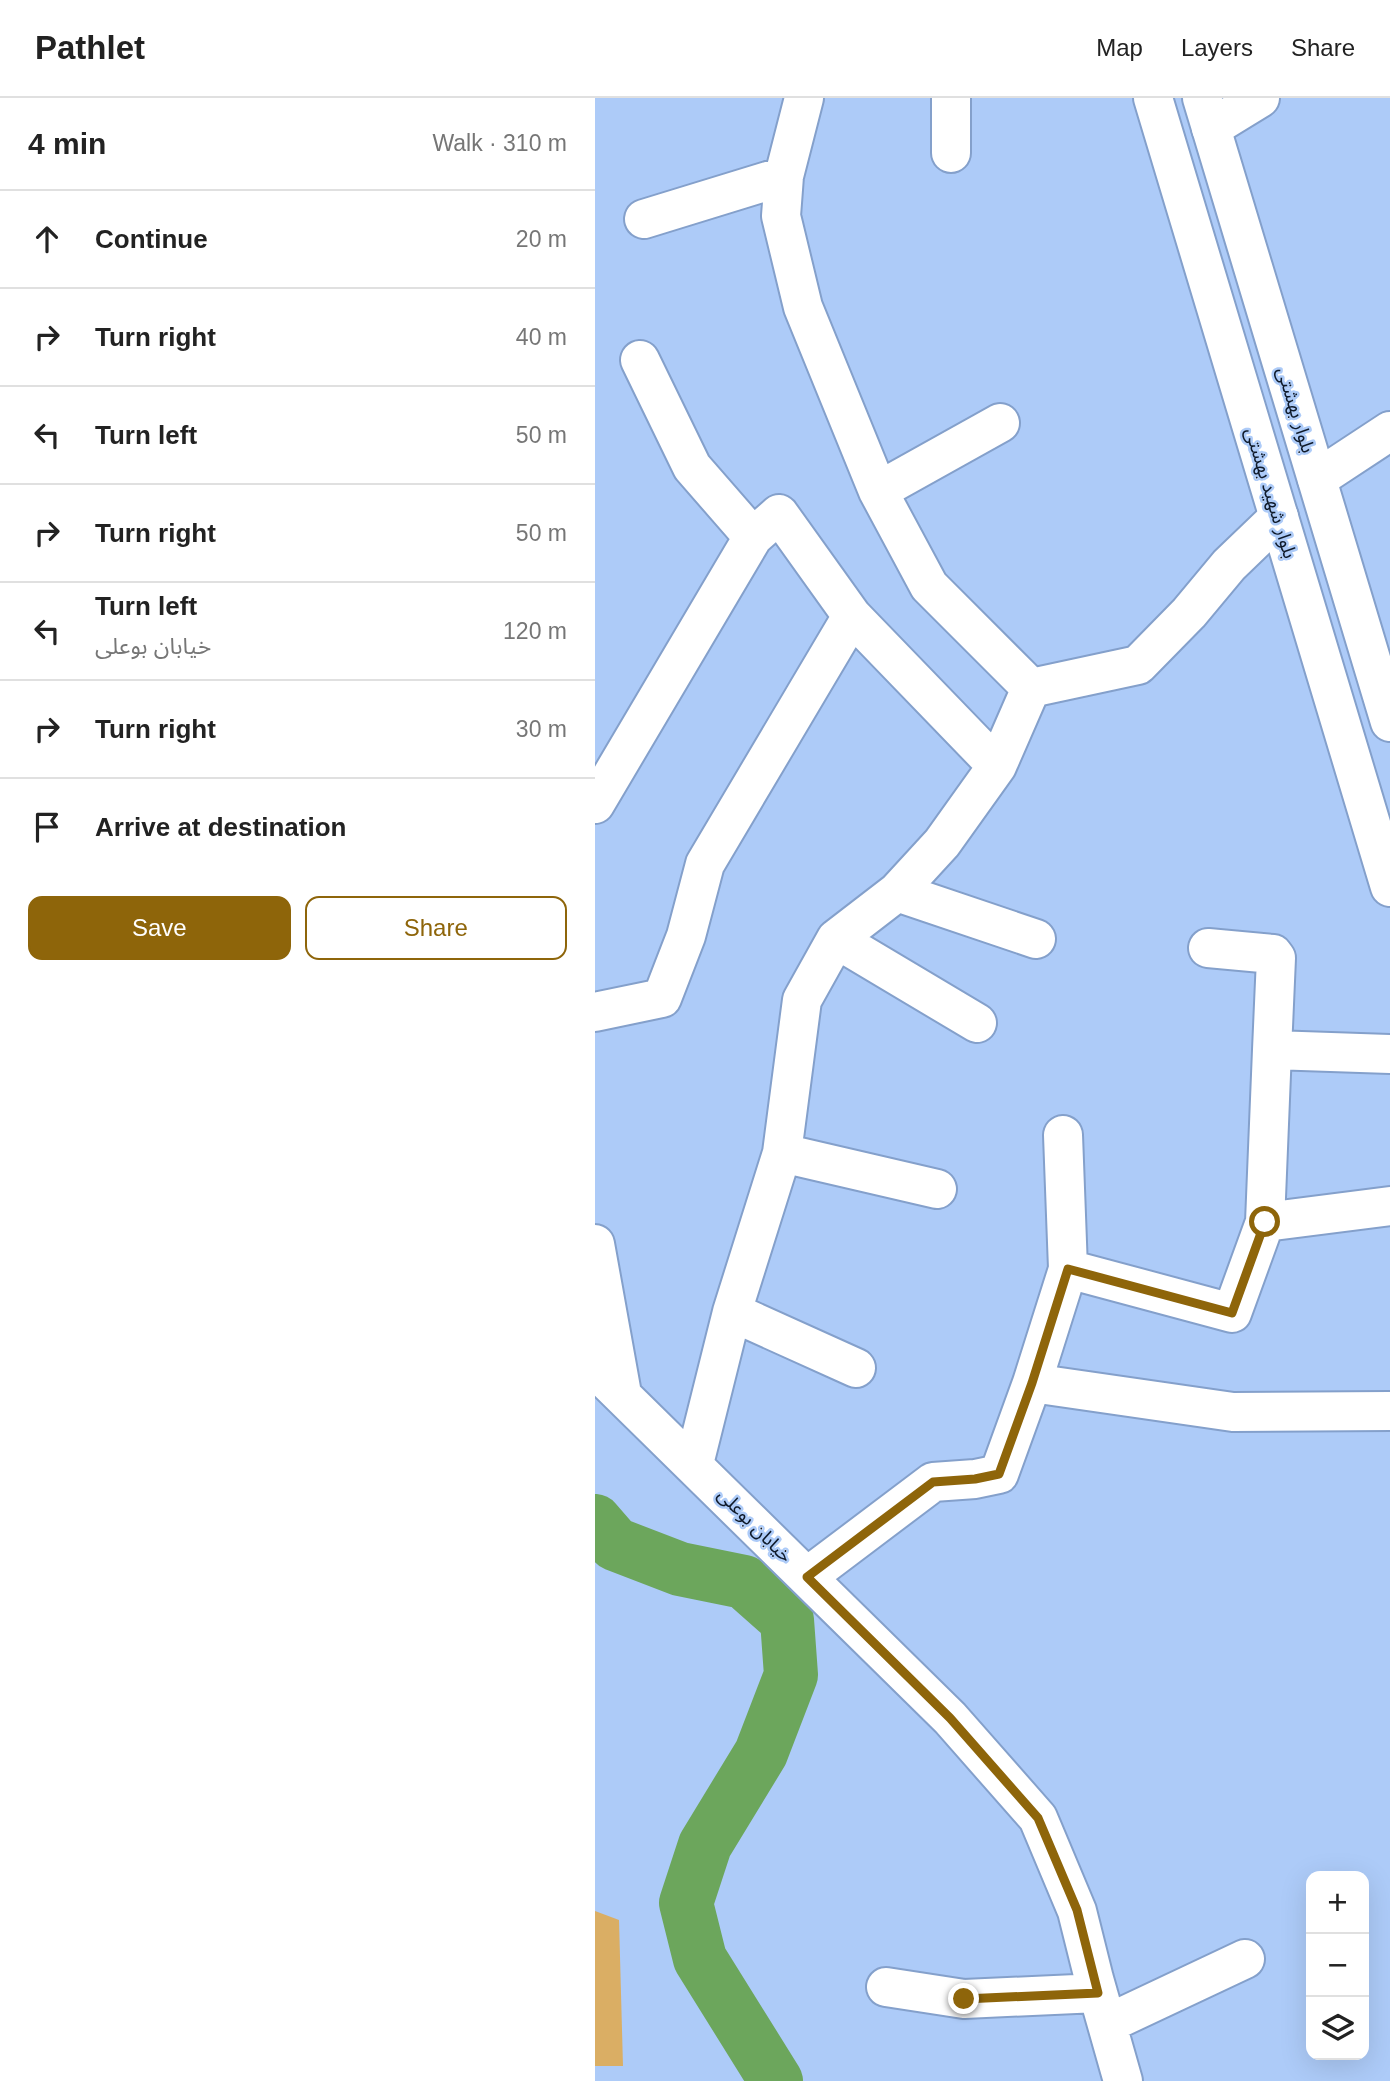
<!DOCTYPE html>
<html lang="en">
<head>
<meta charset="utf-8">
<style>
	body { margin:0; font-family:Helvetica,"Noto Sans Arabic",sans-serif; background:#f6f6f6; color:#222 }
	.controls { position:absolute; right:21px; bottom:21px; display:grid; overflow:hidden; border-radius:14px; box-shadow:0 7px 28px #0002 }
	.controls button { width:63px; height:63px; display:grid; place-items:center; padding:0; border:0; border-bottom:2px solid #e0e0e0; background:#fff; color:#222; font:35px sans-serif }
	.stop { position:absolute; width:21px; height:21px; margin:-16px; border:5px solid #8e650a; border-radius:50%; background:#fff }
	.stop.end { background:#8e650a; border-color:#fff; box-shadow:0 2px 7px #0008 }
	.list { margin:0; padding:0; list-style:none }
	h2 { display:flex; justify-content:space-between; align-items:center; height:91px; margin:0; padding:0 28px; font-size:30px }
	h2 small { font-size:23px; font-weight:400; color:#767676 }
	.list li { display:grid; grid-template-columns:46px 1fr auto; gap:21px; align-items:center; box-sizing:border-box; height:98px; padding:0 28px; border-top:2px solid #e0e0e0 }
	.list b { display:block; font-size:26px; white-space:nowrap }
	.list p { margin:0; font-size:23px; white-space:nowrap; color:#767676 }
	.list em { font-size:23px; font-style:normal; color:#767676 }
	.actions { display:flex; gap:14px; padding:21px 28px }
	.actions a { flex:1; padding:16px 0; border:2px solid #8e650a; border-radius:14px; text-align:center; font-size:24px; color:#8e650a }
	.actions .main { background:#8e650a; color:#fff }
	.icon { flex:none; width:38px; height:38px; fill:none; stroke:currentColor; stroke-width:2; stroke-linecap:round; stroke-linejoin:round }
	.map { position:relative; flex:none; width:795px; height:1983px; overflow:hidden }
	header { display:flex; align-items:center; gap:42px; box-sizing:border-box; height:98px; padding:0 35px; background:#fff; border-bottom:2px solid #e0e0e0 }
	header strong { font-size:33px }
	nav { display:flex; gap:38px; margin-inline-start:auto; font-size:24px }
	main { display:flex }
	aside { flex:1; background:#fff }
	.map>svg:first-child { display:block }
</style>
</head>
<body>
<header>
<strong>Pathlet</strong>
<nav><a>Map</a><a>Layers</a><a>Share</a></nav>
</header>
<main>
<aside>
<h2>4 min<small>Walk · 310 m</small></h2>
<ul class="list">
<li><svg class="icon" aria-label="ahead" viewBox="0 0 24 24"><path d="M12 20V5M6 11l6-6 6 6"/></svg><div><b>Continue</b></div><em>20 m</em></li>
<li><svg class="icon" aria-label="right" viewBox="0 0 24 24"><path d="M7 20v-9h11M14 6l5 5-5 5"/></svg><div><b>Turn right</b></div><em>40 m</em></li>
<li><svg class="icon" aria-label="left" viewBox="0 0 24 24"><path d="M17 20v-9H6M10 6l-5 5 5 5"/></svg><div><b>Turn left</b></div><em>50 m</em></li>
<li><svg class="icon" aria-label="right" viewBox="0 0 24 24"><path d="M7 20v-9h11M14 6l5 5-5 5"/></svg><div><b>Turn right</b></div><em>50 m</em></li>
<li><svg class="icon" aria-label="left" viewBox="0 0 24 24"><path d="M17 20v-9H6M10 6l-5 5 5 5"/></svg><div><b>Turn left</b><p>خیابان بوعلی</p></div><em>120 m</em></li>
<li><svg class="icon" aria-label="right" viewBox="0 0 24 24"><path d="M7 20v-9h11M14 6l5 5-5 5"/></svg><div><b>Turn right</b></div><em>30 m</em></li>
<li><svg class="icon" aria-label="arrive" viewBox="0 0 24 24"><path d="M6 21V4h12l-3 4 3 4H6"/></svg><div><b>Arrive at destination</b></div></li>
</ul>
<div class="actions"><a class="main">Save</a><a>Share</a></div>
</aside>
<div class="map">
<svg width="795" height="1983" viewBox="0 0 795 1983">
	<rect width="100%" height="100%" fill="#adcbf8"/>
	<path fill="#daae64" d="M0,1813L24,1822L28,1968H0Z"/>
	<g fill="none" stroke-linecap="round" stroke-linejoin="round">
		<path stroke="#6ca65c" stroke-width="54" d="M0,1423L20,1446L85,1471L149,1484L192,1522L196,1577L166,1655L110,1747L91,1805L105,1861L181,1983"/>
		<g stroke="#84a0cb" stroke-width="42">
			<path id="minor" d="M209,0L189,78L186,118L208,209L283,393L334,488L436,590
				M616,30L665,0
				M356,55V0
				M49,121L189,78
				M45,262L97,369L158,439
				M722,381L795,333
				M283,393L405,325
				M436,590L543,567L594,515L634,467L684,419
				M0,706L158,439L184,416L257,518L402,668
				M302,794L441,841
				M241,841L382,925
				M613,850L678,856L681,860L677,952
				M0,914L67,900L91,838L110,766L257,518
				M795,956L677,952L670,1124L795,1108
				M187,1055L342,1091
				M0,1146L27,1296
				M473,1171L637,1215L670,1124
				M137,1214L261,1270
				M0,1271L355,1620L443,1720L482,1813L499,1881L528,1983
				M437,1285L638,1314L795,1313
				M99,1366L137,1214L187,1055L207,902L241,841L302,794L347,745L402,668L436,590
				M212,1479L338,1384L380,1381L404,1376L437,1285L473,1171L468,1037
				M291,1889L369,1901L503,1895
				M512,1926L650,1861"/>
		</g>
		<g stroke="#84a0cb" stroke-width="42">
			<path id="major" d="M558,0L795,789
				M607,0L795,624"/>
		</g>
		<use href="#minor" stroke="#fff" stroke-width="38"/>
		<use href="#major" stroke="#fff" stroke-width="38"/>
	</g>
	<g fill="none" stroke-linecap="round" stroke-linejoin="round">
		<path stroke="#8e650a" stroke-width="9" d="M369,1901L503,1895L482,1812L443,1720L355,1620L212,1479L338,1384L380,1381L404,1376L437,1285L473,1171L637,1215L670,1124"/>
	</g>
	<g text-anchor="middle" dominant-baseline="central" stroke-width="5" stroke-linejoin="round" paint-order="stroke">
		<g font-size="19" fill="#0f1a2a" stroke="#adcbf8">
			<text transform="translate(701 312) rotate(73)">بلوار بهشتی</text>
			<text transform="translate(676 395) rotate(73)">بلوار شهید بهشتی</text>
			<text transform="translate(160 1427) rotate(45)">خیابان بوعلی</text>
		</g>
	</g>
</svg>
<div class="controls">
<button>+</button>
<button>−</button>
<button><svg class="icon" aria-label="layers" viewBox="0 0 24 24"><path d="M12 4l9 5-9 5-9-5zM3 14l9 5 9-5"/></svg></button>
</div>
<div class="stop" style="left:670px;top:1124px"></div>
<div class="stop end" style="left:369px;top:1901px"></div>
</div>
</main>
</body>
</html>
